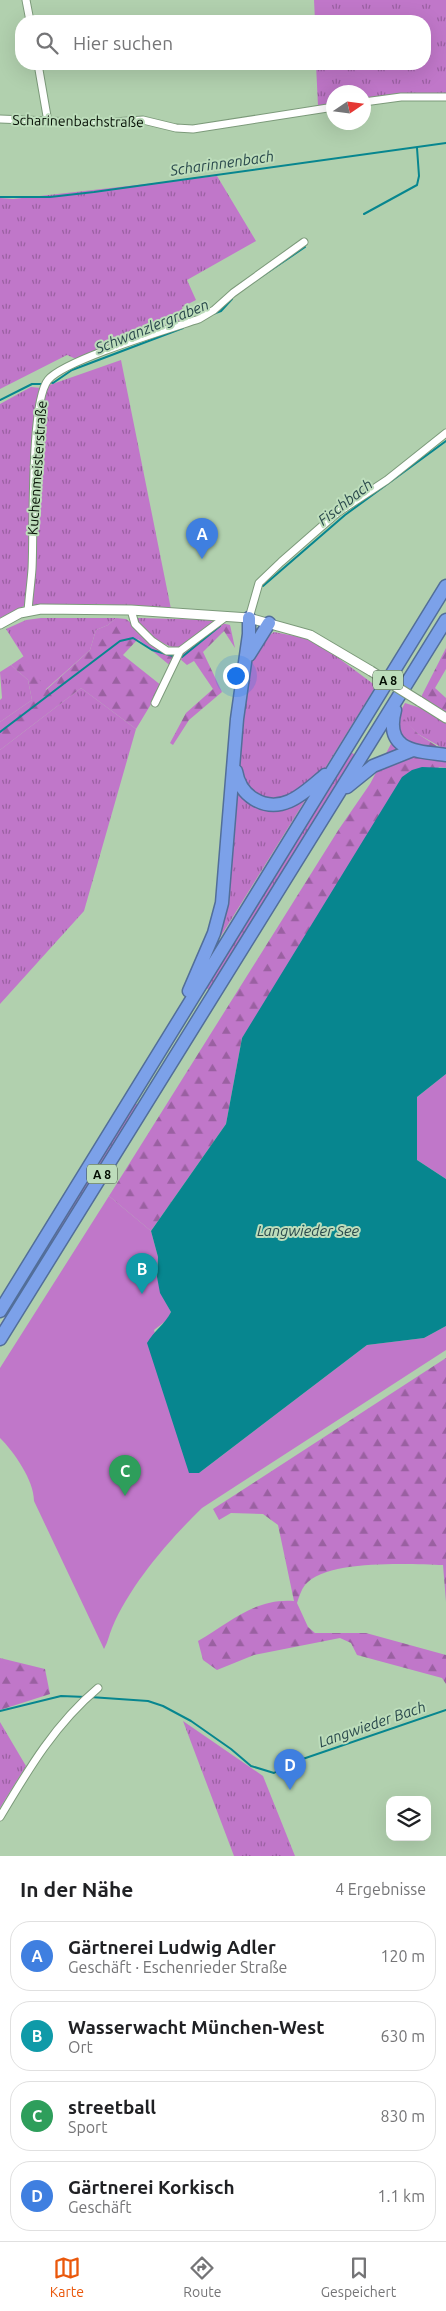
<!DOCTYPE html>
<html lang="de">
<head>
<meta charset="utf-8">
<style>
	body { margin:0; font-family:Ubuntu,sans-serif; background:#f6f6f6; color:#202124 }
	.controls { position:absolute; right:15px; bottom:15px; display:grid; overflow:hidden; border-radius:10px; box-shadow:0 5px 20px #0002 }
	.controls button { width:45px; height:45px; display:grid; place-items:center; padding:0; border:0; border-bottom:1px solid #e0e0e0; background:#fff; color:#202124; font:25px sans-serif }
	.compass { position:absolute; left:326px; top:85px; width:45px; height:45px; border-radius:50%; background:#fff; box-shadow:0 5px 20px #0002; rotate:77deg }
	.you { position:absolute; left:235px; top:675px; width:18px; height:18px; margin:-12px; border:4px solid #fff; border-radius:50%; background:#1a73e8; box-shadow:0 0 0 8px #1a73e833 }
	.badge { display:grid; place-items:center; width:32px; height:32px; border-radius:50%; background:#ea580c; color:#fff; font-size:16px; font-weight:700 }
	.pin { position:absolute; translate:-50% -41px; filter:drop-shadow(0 1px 2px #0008) }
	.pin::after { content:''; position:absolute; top:26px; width:18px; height:15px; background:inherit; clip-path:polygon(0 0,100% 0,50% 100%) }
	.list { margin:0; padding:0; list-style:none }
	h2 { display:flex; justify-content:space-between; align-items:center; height:65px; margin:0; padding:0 20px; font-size:21px }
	h2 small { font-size:16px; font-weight:400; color:#757577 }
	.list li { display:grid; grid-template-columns:32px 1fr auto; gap:15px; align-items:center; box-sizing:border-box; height:70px; margin:0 10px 10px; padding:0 10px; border:1px solid #e0e0e0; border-radius:20px }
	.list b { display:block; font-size:19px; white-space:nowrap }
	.list p { margin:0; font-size:16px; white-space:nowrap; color:#757577 }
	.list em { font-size:16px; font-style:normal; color:#757577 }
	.icon { flex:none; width:28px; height:28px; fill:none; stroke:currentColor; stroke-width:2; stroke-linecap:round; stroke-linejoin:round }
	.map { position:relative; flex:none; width:446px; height:1856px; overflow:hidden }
	.search { position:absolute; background:#fff; box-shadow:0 5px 20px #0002; left:15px; right:15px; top:15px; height:55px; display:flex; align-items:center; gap:12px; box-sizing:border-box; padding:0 18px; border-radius:20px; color:#757577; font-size:19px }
	.sheet { height:385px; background:#fff }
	nav { display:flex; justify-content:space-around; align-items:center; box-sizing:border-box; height:70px; border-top:1px solid #e0e0e0; background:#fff; font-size:14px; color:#757577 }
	nav a { display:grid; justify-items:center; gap:2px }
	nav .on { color:#ea580c }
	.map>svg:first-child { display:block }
</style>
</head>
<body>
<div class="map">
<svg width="446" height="1856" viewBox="0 0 446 1856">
	<defs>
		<pattern id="grass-tufts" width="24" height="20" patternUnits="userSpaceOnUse" patternTransform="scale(1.25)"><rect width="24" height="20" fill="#c077c9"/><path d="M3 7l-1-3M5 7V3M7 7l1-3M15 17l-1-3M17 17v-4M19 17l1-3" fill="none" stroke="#9a60a1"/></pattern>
		<pattern id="forest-firs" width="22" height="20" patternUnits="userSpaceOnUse" patternTransform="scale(1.25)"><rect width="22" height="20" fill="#c077c9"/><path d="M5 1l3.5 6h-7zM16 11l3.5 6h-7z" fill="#9a60a1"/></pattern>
	</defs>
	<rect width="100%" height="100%" fill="#b1d0ae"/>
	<path fill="url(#grass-tufts)" d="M314,0H446V94L400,93L364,99V92H334L333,104L318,106L316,64H425V21H315Z
		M217,176L256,241L187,280L196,300L182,307L186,320L76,359L67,355L0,389V198L13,199Z
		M121,360L171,609L99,604L26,605L0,618V404L31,387L41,388Z
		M41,618H116L108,625L96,630L90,650L45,690L6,629L26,620Z
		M137,618H139L215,620L179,649C163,645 143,634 137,618Z
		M274,632L305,638L325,648L376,686L208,957L223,912L244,683C250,664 257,643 274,632Z
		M11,665L28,680L32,700L0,722V700L2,698L0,672Z
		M81,688L136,729L84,911L0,1004V750Z
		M405,703L430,711L446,721V750L418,734L404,720L398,731L399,714Z
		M350,752L358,756L212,992L205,987Z
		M134,1103L139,1105L0,1331V1325Z
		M183,1721L263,1776L295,1856H234Z
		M0,1722L26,1766L0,1808Z"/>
	<path fill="url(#forest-firs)" d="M116,618L126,619L167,652L182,653L221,623L230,625L235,648L224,631L203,652L222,692L189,720L173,745L170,743L186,713L213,689L194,661L187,665L180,659L173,668L138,639L123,655L162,686L136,729L81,688L0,750V722L32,700L28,680L11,665L24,656L46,690L90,650L96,630L108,625Z
		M446,648V669L435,688L446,698V713L421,697Z
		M404,719L418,734L446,752V768L439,767L242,1038L226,1124L151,1231L109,1196L339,829L370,784Z
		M446,1358V1602L443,1565C411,1564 326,1559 305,1585C301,1590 299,1597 297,1603L308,1627L315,1633H366L446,1655V1684L442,1678L357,1655L351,1643L340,1638L254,1655L217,1670L203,1660L198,1641C231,1622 255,1598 294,1601L278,1525L263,1514L231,1513L219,1520L213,1509Z
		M0,1658L45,1669L50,1694L0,1710Z"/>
	<path fill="#c077c9" d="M446,1074V1179L417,1160V1097Z
		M109,1196L151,1231L158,1257L157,1277L163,1297L171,1312L167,1320L154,1330L199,1473L367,1345L424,1338L446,1326V1350L202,1508C169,1540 130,1585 112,1628C109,1635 108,1642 104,1649L34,1501C34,1480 14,1452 0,1438V1368Z"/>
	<path fill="#07868f" d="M422,767L446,768V1074L417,1097V1160L446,1179V1326L424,1338L367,1345L199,1473H189L147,1343C154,1331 165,1324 171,1312L160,1293L157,1277L158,1257L151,1231L226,1124L242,1038L402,777L412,770Z"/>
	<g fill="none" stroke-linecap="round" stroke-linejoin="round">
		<path stroke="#07868f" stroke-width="2" d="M0,197H50L94,192L446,143
			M364,214L417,185L419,176L417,148
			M249,285L305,247
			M213,314L221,311L232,299
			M50,382L53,383L72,370L183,328
			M0,400L32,384H44
			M263,586L345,515L446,441
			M182,657L220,626
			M0,732L120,641L133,638L152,650L173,656
			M90,1697L148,1701L163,1706L191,1721L231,1749L251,1766L274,1773L291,1763L446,1710
			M0,1711L61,1696L86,1697"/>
		<g stroke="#7c9a7a" stroke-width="9">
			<path id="minor" d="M26,0L30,21
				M38,64L48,122
				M364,102L401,97H446
				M0,119L98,123L143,120L176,128L193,129L334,107
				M131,610L135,624L152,641L167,651H180L227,616
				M28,611C29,597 31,583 32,569C34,534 30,402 48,380C64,360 169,329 199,319L214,310L233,293L304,242
				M249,618L259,583L281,562L337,513L387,480L446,433
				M155,703L180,651
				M0,1817C28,1770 55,1724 98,1688"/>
		</g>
		<g stroke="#7c9a7a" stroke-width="11">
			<path id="tertiary" d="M0,624L20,613L41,609L131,610L249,618L310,635L371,671
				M419,701L446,718"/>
		</g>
		<g stroke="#526e99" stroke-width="15">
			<path id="motorway" d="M249,655L269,623
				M395,710C384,751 416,751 446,755
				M236,771C238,783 244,793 254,799C282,816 305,792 325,775
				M347,787L373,766L413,750
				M189,991L214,933L222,903L237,719L249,634V618
				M0,1311L446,586
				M0,1339L446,620"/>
		</g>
		<use href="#minor" stroke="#fff" stroke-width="7"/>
		<use href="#tertiary" stroke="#fff" stroke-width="9"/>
		<use href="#motorway" stroke="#7ca1e9" stroke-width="12"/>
		<g stroke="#7c9a7a" stroke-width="11" stroke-linecap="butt">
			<path id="tertiary-bridge" d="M371,671L419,701"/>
		</g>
		<use href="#tertiary-bridge" stroke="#fff" stroke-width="9"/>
	</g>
	<g text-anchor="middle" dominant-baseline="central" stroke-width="4" stroke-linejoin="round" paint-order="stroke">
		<g fill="#bdddbb" stroke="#3c4d3b" stroke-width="1">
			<rect x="373" y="670.5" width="30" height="19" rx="4"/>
			<rect x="87" y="1164.5" width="30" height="19" rx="4"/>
		</g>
		<g font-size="12" font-weight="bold" fill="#050f04">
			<text x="388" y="680">A 8</text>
			<text x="102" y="1174">A 8</text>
		</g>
		<g font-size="14" fill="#050f04" stroke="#bdddbb">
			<text transform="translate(78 121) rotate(1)">Scharinenbachstraße</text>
			<text transform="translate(37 468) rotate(-86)">Kuchenmeisterstraße</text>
		</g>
		<g font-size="15" font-style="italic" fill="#2a494c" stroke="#bdddbb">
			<text transform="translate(222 163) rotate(-8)">Scharinnenbach</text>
			<text transform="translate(152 326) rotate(-22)">Schwanzlergraben</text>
			<text transform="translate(345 502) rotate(-38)">Fischbach</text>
			<text x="308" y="1230">Langwieder See</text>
			<text transform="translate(372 1724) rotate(-19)">Langwieder Bach</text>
		</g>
	</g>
</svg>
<div class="controls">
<button><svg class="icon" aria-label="layers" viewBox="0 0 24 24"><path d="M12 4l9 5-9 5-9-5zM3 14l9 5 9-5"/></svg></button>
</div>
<svg class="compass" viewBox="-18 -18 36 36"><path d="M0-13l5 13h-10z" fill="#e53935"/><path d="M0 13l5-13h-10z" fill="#757577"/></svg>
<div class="you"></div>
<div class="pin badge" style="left:202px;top:559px;background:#3f7fe0">A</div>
<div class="pin badge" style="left:142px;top:1294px;background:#0f9aa8">B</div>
<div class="pin badge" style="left:125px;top:1496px;background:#2e9e5b">C</div>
<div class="pin badge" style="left:290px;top:1790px;background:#3f7fe0">D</div>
<div class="search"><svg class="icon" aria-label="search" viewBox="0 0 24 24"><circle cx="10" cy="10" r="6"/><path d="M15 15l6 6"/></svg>Hier suchen</div>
</div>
<section class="sheet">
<h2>In der Nähe<small>4 Ergebnisse</small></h2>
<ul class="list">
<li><span class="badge" style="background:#3f7fe0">A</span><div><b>Gärtnerei Ludwig Adler</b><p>Geschäft · Eschenrieder Straße</p></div><em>120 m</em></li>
<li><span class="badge" style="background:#0f9aa8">B</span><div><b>Wasserwacht München-West</b><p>Ort</p></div><em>630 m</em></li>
<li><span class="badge" style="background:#2e9e5b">C</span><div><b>streetball</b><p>Sport</p></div><em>830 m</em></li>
<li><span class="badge" style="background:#3f7fe0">D</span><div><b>Gärtnerei Korkisch</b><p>Geschäft</p></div><em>1.1 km</em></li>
</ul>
</section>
<nav>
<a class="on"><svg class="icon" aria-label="map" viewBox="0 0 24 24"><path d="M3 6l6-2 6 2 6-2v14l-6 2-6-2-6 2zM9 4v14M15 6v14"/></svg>Karte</a>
<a><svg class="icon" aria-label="directions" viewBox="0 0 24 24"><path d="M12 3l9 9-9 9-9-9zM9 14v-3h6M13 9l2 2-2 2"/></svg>Route</a>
<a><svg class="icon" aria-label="saved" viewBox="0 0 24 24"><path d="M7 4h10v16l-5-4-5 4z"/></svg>Gespeichert</a>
</nav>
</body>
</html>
